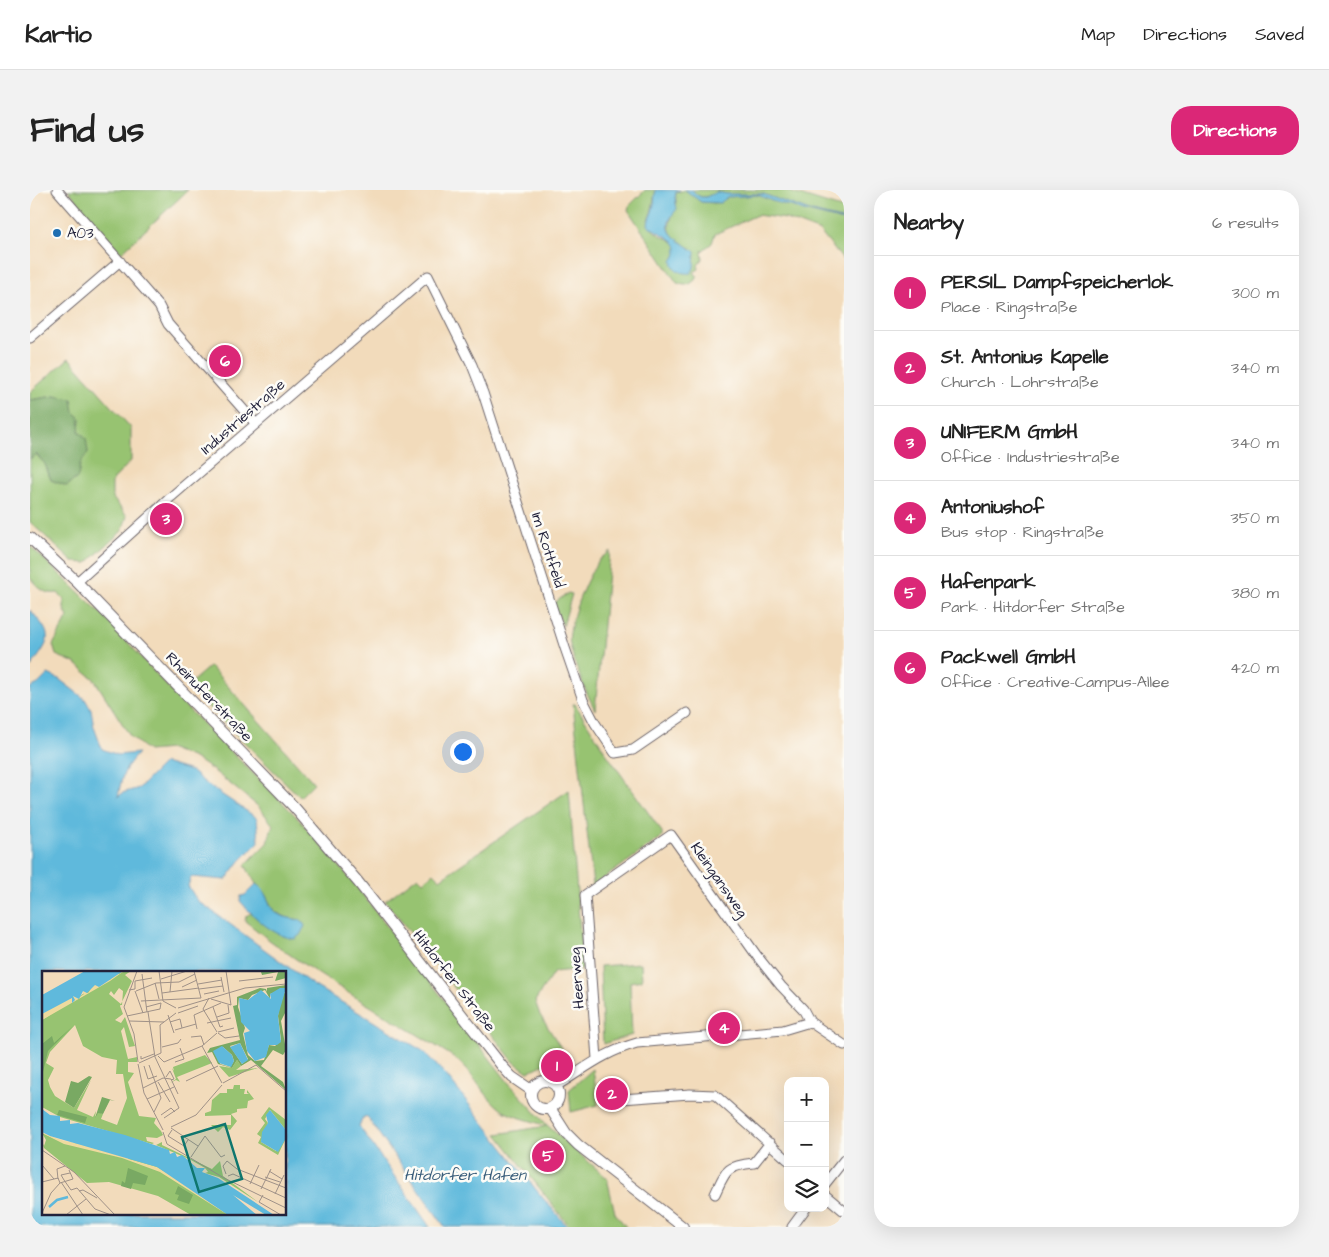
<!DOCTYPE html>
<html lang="en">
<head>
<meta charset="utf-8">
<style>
	body { margin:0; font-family:"Architects Daughter",sans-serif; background:#f2f2f2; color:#222 }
	.controls { position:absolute; right:15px; bottom:15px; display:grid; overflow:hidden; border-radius:10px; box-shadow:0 5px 20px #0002 }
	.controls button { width:45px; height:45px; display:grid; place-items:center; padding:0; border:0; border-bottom:1px solid #e0e0e0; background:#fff; color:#222; font:25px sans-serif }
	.you { position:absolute; left:432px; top:561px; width:18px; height:18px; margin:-12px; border:4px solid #fff; border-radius:50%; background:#1a73e8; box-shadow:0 0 0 8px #1a73e833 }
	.badge { display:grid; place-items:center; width:32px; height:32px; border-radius:50%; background:#db2777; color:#fff; font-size:16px; font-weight:700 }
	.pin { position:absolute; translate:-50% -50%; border:2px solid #fff; box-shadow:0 1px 5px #0006 }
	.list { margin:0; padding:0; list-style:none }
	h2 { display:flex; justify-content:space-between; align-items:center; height:65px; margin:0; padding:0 20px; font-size:21px }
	h2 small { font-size:16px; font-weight:400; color:#767676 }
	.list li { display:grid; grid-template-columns:32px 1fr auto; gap:15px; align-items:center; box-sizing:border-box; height:75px; padding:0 20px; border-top:1px solid #e0e0e0 }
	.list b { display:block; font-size:19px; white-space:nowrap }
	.list p { margin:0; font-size:16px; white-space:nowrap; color:#767676 }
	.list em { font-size:16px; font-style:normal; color:#767676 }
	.icon { flex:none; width:28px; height:28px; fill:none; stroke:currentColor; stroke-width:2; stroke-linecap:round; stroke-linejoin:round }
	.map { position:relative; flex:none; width:814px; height:1037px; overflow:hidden; border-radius:20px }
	header { display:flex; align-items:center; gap:30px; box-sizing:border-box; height:70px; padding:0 25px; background:#fff; border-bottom:1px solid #e0e0e0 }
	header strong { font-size:24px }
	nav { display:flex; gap:28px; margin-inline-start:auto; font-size:18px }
	.intro { display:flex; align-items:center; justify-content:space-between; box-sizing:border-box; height:120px; padding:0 30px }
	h1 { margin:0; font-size:35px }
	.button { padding:12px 22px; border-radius:20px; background:#db2777; color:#fff; font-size:18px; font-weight:700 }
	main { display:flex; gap:30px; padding:0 30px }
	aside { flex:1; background:#fff; border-radius:20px; box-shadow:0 5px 20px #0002 }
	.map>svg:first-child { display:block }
</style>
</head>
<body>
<header>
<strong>Kartio</strong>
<nav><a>Map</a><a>Directions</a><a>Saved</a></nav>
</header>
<div class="intro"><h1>Find us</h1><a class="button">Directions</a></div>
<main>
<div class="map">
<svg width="814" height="1037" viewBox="0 0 814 1037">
	<rect width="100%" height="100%" fill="#fdfcf7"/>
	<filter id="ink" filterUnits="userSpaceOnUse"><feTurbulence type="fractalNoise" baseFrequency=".02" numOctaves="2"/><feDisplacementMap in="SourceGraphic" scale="10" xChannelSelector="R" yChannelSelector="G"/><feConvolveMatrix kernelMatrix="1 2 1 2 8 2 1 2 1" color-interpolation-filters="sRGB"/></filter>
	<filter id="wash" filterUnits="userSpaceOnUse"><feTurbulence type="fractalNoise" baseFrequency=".0096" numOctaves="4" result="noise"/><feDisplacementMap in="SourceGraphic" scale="20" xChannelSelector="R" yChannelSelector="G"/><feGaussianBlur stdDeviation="1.12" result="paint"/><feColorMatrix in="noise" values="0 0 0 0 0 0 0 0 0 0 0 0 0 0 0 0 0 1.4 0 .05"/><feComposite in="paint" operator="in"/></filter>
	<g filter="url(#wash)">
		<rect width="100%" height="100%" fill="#f2dbbb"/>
		<path fill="#97c371" stroke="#5c7256" d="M38,0H158L91,63Z
			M615,0H626C623,10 623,20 618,30C620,33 622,38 624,41C635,51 658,49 642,71L661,58C651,53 637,47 640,33C641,27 644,23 646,17C647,12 645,8 646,2L656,0L671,12L685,13L698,7L728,5L742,11L764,17L770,20L814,31V71L790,42L756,29L727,25L685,44L682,53L672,61L673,69L668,75L669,79L664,82L668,87C660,95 657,97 647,93L598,20L599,16Z
			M662,0H754L814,19V30L782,22L733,4H697L687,2L676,7H671L667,5Z
			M39,168L101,238V271L82,291V307L97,326L92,341L57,373L43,372L0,332V269L6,264L15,274L21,290L37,296L48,287L50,274L58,262L49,242L50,228L25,206L0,210V202Z
			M0,356L75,427L157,518L265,625L322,691L478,892L518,936L577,988L585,1023L596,1037H540L467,944L517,936C506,932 480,926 472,920C452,905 442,880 422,866C353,822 278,783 215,731L216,726L221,723L254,747L271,730L258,728L245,722L230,696L226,694L215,675L237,653L243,635L229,617L184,581L164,568L141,559L118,561L100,546L64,489L45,473L26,465L23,455L38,427L34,419V410L28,403C14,405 9,398 0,388Z
			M580,361L565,520C555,500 545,477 540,455C536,435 558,382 571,368C574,366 578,363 580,361Z
			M538,403L542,404L533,436L523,414Z
			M180,476L284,593L270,607L157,496Z
			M543,514H545L578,566L632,642V647L563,696Z
			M539,600L553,779L524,782L505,811L510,825L535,864L498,882L484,872L355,711L388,686L393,691L404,683L410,689Z
			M611,773L612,790L600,792L602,845L573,854L570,776Z
			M563,879L568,915L541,922L539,900Z"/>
		<path fill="#79a963" stroke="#4e664f" d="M25,206L42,209L44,222L50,228L49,242L56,248L58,262L50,274L48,287L37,296L21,290L15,274L6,264L0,269V210Z"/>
		<path fill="#5fb9dc" stroke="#406e8c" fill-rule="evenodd" d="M626,0H650L646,2L645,8L647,19C625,44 651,49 665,62L664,78L661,83C651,84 644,81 642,71C658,49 631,47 618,35C618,28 622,24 623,18C625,12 624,6 626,0Z
			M655,0H662L667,5L671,7H676L687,2L697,4H733L782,22L814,30V31L770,20L764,17L742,11L728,5L698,7L690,13L671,12Z
			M0,420C25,447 21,449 0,478Z
			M18,484L29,489L55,509L61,519L64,537L72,559L88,565L108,563C93,580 92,586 88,607L92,603L109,598L134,573L161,581L179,596L227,628L229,652L210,671L196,690L161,687L158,696L167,710L283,795L393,861L416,885L512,1007L538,1037H415L337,927L333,928L329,936L400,1037H0V498L8,494ZM14,782H255V1023H14Z
			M226,694C236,699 237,712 244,721C250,727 263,729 271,730L275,736L270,745L265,749C243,746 225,728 210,711L211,706L215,705Z"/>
	</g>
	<g filter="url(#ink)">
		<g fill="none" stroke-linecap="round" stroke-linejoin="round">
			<g stroke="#6b6368" stroke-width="11">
				<path id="minor" d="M27,0L129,116L138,134L226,234
					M0,148L90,71
					M47,392L141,307L398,86L442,175L453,203L535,458L553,510L565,533L585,563L603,560L657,523
					M567,869L555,705L641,645L727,766L751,796L773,819L780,832
					M526,896C556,878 572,863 607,853L753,840L780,832L814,855
					M592,909L660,904L685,905L758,970
					M795,994L814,970
					M685,1004C696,980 696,976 724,973L740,953
					M795,1005L814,1021
					M762,1037L776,1018"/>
			</g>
			<g stroke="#6b6368" stroke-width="12">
				<path id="tertiary" d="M0,348L47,392L265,618L328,692L472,876L482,887L501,900
					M501 905a14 14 0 1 1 28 0a14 14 0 1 1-28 0Z
					M520,918L536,943L548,955L653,1037"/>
			</g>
			<use href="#minor" stroke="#fff" stroke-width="9"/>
			<use href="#tertiary" stroke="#fff" stroke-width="10"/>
		</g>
	</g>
	<circle fill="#1f6fb2" stroke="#fdfcf7" stroke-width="2" cx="27" cy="43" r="5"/>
	<g text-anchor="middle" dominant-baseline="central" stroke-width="5" stroke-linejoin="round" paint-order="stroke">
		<g font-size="15" fill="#22223b" stroke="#fdfcf7" text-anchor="start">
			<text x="37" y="43">A03</text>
		</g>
		<g font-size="15" fill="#22223b" stroke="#fdfcf7">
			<text transform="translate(213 227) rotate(-41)">Industriestraße</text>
			<text transform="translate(518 360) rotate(72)">Im Rottfeld</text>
			<text transform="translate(179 507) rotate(46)">Rheinuferstraße</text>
			<text transform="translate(689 690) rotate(55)">Kleingansweg</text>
			<text transform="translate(547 788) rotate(-94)">Heerweg</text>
			<text transform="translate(424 791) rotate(52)">Hitdorfer Straße</text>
		</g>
		<g font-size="16" font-style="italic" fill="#3a5e7b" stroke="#fdfcf7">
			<text x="435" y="985">Hitdorfer Hafen</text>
		</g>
	</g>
	<g transform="translate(12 781)">
		<rect width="244" height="244" fill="#f2dbbb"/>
		<path d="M89,0L83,4L90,10L78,35L81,43L73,49L79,52L83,46L93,75L87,76L82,56L79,60L86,88L95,86V91H86V101L92,102L86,111L97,145L114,147L112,152L119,160L121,164L115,167L104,166L105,170L112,172L110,173L18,146L0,136V49L74,2ZM77,17L81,20L80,34L67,23L69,20L72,24ZM33,54L41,75L60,86L75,89L74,103H81L85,127L75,154L59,148L61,143L56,141L53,146L54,140L51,146L35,139L49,109L32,137L13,125L8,116L6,109L12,97L4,92L8,81ZM163,84L170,92L135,106L138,111L134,109L128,112L134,108L130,97L132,100L131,96ZM195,89L199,95L194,99L216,97L187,106L177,95L190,97ZM192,114H198V118H203L202,123H207L205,122V119L212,128L206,130L205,137L195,138V141L189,143L195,150L188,159L181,156L176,161L169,154H189V144L163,145V142L169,140L170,129L178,122H185V118H191ZM227,136L244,149V159L228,139L223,148L226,152L219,171L234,180L244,167L236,184L216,172L219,166L215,163L223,152L219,147ZM0,162L20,171L92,178L200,244H149L116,225L67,211L45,212L2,177L0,171L2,175L4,169ZM120,171V174L170,198L178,190L181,205L216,231L177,206L163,202L166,201L163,197L149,189L114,174Z" fill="#97c371" fill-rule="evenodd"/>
		<path d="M206,0H244V7L233,10L236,1L220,4L219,1ZM244,14V17L228,23V28L223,19L210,24L206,29L197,27L196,36L203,57L201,63L206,84L213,90L222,89L227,74L233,75L239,69L236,45L238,28L244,20V40L239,50L244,79L241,84L231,79L219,95L241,111L244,119L209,89L199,95L195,89L190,97L176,93L170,81L165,82L168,77L198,69L191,35L195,34V26L218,17L224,18L225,21V17ZM198,72L206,88L200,93L188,75ZM181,76L190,84L192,90L188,96L178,93ZM31,55L6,80L0,105V73L10,65L12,72ZM47,105L50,106L32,137L23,131L29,110L36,112ZM60,126L73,130L68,129L61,143L56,142L53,147ZM17,139L45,146L43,152L15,144ZM86,197L106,205L103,214L91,212L89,218L79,215L80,210L83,212ZM136,215L151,224L147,233L135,229L137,224L133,223Z" fill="#79a963" fill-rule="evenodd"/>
		<path d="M82,0L68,10L0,49V43L8,37L31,25L36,27L42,23L40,19L46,22L52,13L63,7L68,9L72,1L77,3ZM0,162L22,170L80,181L87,188L115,196L150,217L186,244L118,201L80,187L22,173Z" fill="#eeda9e"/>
		<path d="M43,0H81L57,16L53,14L45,22L41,20L37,28L31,25L33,29L30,32V27L0,43V24ZM238,17H244L236,45L239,71L235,74H227L224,86L213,90L205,80L202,62L208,60L199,51L197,27L206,29L219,19L229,28L228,23ZM198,72L206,89L200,93L188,76ZM180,75L190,84L192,90L189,96L177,92L171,80ZM0,138L8,144L18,145V150L28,149V153L36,152L83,164L127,179L128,183L133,181L135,186L140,184L155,197H163L160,201L176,207L232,244H224L191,224L215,244H186L115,196L8,165L0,161ZM228,139L244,159V167L236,181L219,171L220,161L226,152L224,144Z" fill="#5fb9dc"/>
		<path fill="none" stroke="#5fb9dc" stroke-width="2.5" d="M7,236L15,229L26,226"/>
		<path fill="none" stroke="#9f9188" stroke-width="1" d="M95,0L82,36L92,63L96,91M117,0L121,30L134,37M152,0L159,27M100,3L105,41M179,6L182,21M119,8L145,0M197,10L231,6M113,12L117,28M156,13L180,9M140,16L155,9M157,18L181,15M87,19L93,18V10L110,7M93,20L101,42M94,20L114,12L137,11L153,3M128,21L130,0M120,22L157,17M162,23L177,20M167,27L161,38L175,61M169,28L189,34L184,0M99,30L159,27M104,36L119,32L118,38M171,36L178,56L181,55M136,37L203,17L244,13M106,41L113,86L137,137L122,147M136,42L156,35M126,44L132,62M85,45L118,38M175,46L187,42L186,34M87,50L122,51M128,51L138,48L140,57M165,52L189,47M155,58L152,44L179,32M133,59L154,53M176,61L192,57M176,62L183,67L197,65M149,66L159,65L162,74M160,75L180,112M120,76L136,72L139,68M99,85V88L112,83M116,85L122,91L160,75L175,62M133,91L142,88L138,77M97,92L119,82L118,54L134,42M96,93L102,122L121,159M107,94L119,127L112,141M102,95L106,108L115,105M124,106L128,100L132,108L129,109M121,107L129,108L136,123M144,110L176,95M116,111L128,131M181,112L214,94L244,120M101,117L121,107M105,128L132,116M119,144L129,137L133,141M129,156L154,144L180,114M129,157L156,175M130,159L126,165L142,175L146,169M121,161L125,173L182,207L244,237M0,179L32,201L73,244M149,186L163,165L179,186L183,184M0,194L12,208M227,200L240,208M184,203L181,195L185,190L195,198L244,217M186,205L191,203L244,227M223,206L238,211M16,208L15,198L23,195M22,209L19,204L28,202M22,209L29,219L35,217L53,238L69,244M0,211L16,207L18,212M19,211L41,244M208,213L217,194M219,218L229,198M37,220L41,219L55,227M233,223L242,204M221,224L217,231L239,244M0,242L9,222L18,212L31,208L27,199M24,244L44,228"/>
		<path fill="#0f766e" fill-opacity="0.15" stroke="#0f766e" stroke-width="2.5" d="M183,153L200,208L157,221L140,166Z"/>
		<rect width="244" height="244" fill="none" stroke="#22223b" stroke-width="2.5"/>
	</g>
</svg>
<div class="controls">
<button>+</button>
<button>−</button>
<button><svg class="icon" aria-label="layers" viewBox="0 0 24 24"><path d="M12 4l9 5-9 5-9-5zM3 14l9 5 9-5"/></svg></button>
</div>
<div class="you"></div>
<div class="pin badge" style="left:527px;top:876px">1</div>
<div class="pin badge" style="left:582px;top:904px">2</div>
<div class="pin badge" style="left:136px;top:329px">3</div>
<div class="pin badge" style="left:694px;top:838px">4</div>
<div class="pin badge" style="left:518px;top:966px">5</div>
<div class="pin badge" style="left:195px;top:171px">6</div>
</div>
<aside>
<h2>Nearby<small>6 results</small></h2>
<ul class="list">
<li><span class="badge">1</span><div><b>PERSIL Dampfspeicherlok</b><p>Place · Ringstraße</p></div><em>300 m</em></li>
<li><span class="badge">2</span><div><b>St. Antonius Kapelle</b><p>Church · Lohrstraße</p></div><em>340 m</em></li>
<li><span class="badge">3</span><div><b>UNIFERM GmbH</b><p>Office · Industriestraße</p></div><em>340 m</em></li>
<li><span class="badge">4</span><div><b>Antoniushof</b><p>Bus stop · Ringstraße</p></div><em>350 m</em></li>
<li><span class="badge">5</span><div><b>Hafenpark</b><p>Park · Hitdorfer Straße</p></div><em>380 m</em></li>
<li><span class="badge">6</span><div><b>Packwell GmbH</b><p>Office · Creative-Campus-Allee</p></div><em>420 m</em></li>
</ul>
</aside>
</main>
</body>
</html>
